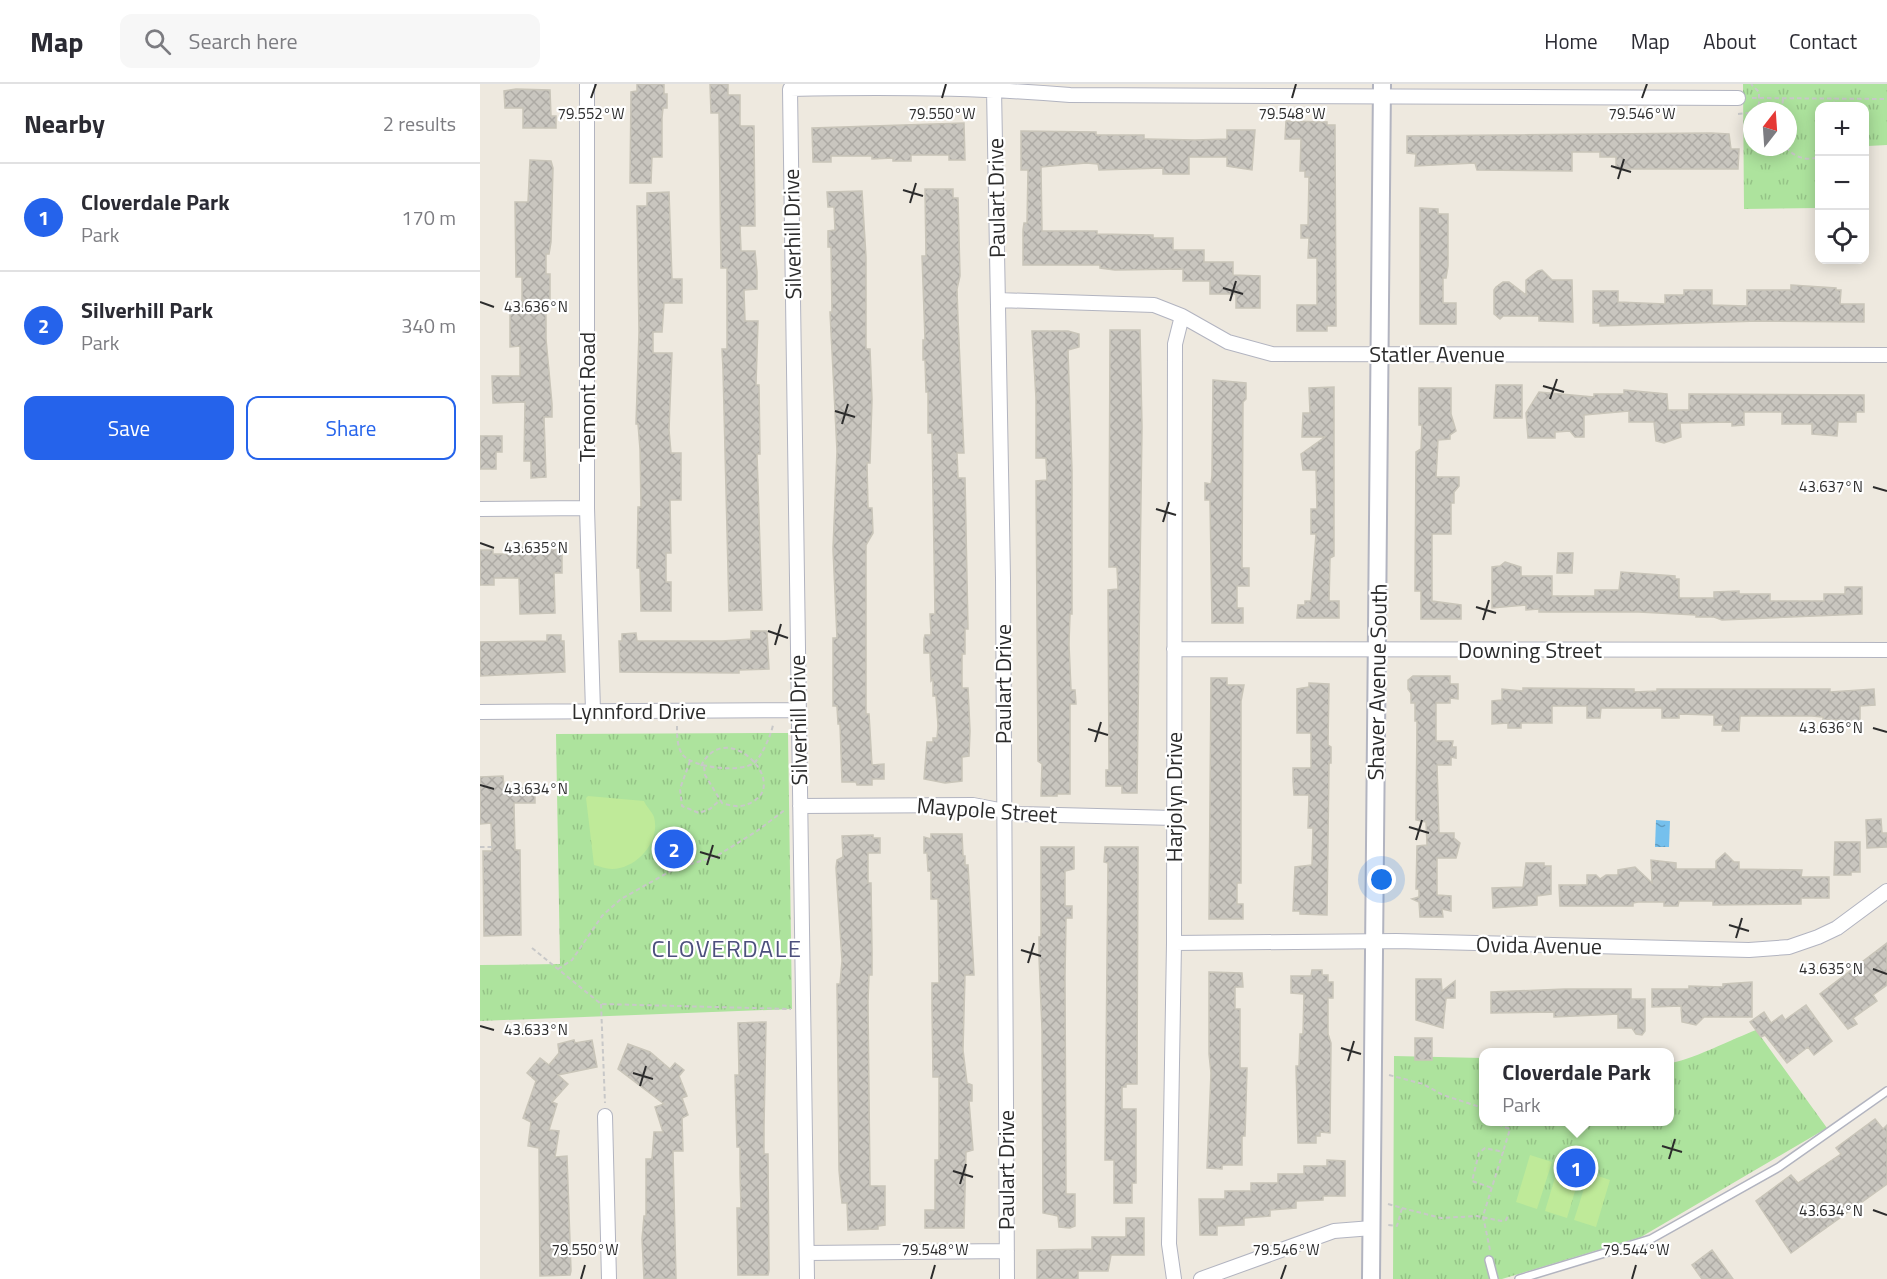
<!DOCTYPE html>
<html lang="en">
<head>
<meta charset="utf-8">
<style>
	body { margin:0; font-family:"Titillium Web",sans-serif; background:#f7f7f7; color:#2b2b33 }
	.controls { position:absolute; right:18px; top:18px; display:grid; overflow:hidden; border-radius:12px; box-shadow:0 3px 15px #0003 }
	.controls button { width:54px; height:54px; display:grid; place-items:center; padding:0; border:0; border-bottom:2px solid #e1e1e2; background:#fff; color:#2b2b33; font:30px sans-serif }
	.compass { position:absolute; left:1263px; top:18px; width:54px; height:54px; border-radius:50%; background:#fff; box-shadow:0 3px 15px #0003; rotate:17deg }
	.you { position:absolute; left:902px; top:796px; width:21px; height:21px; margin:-15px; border:4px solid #fff; border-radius:50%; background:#1a73e8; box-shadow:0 0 0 9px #1a73e833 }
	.badge { display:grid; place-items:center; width:39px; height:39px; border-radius:50%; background:#2563eb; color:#fff; font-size:20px; font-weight:700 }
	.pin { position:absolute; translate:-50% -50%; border:3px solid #fff; box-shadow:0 2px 6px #0006 }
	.popup { position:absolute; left:999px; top:964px; width:195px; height:78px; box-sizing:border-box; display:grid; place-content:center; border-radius:12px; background:#fff; filter:drop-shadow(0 2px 4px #0005); font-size:20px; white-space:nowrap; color:#7c7c81 }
	.popup b { font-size:22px; color:#2b2b33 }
	.popup::after { content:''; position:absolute; left:50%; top:100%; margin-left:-12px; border:12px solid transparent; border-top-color:#fff }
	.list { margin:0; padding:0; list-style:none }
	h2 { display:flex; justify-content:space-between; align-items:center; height:78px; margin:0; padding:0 24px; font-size:26px }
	h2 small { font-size:20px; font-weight:400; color:#7c7c81 }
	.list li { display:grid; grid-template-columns:39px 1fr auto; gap:18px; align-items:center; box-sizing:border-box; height:108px; padding:0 24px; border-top:2px solid #e1e1e2 }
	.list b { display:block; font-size:22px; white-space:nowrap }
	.list p { margin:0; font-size:20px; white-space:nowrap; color:#7c7c81 }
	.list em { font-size:20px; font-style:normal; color:#7c7c81 }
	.actions { display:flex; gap:12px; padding:18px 24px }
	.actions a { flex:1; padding:14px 0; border:2px solid #2563eb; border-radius:12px; text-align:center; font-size:21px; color:#2563eb }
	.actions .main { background:#2563eb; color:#fff }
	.icon { flex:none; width:33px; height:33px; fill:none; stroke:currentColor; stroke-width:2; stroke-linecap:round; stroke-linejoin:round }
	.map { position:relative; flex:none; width:1407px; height:1195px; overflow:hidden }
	header { display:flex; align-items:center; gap:36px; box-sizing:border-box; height:84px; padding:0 30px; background:#fff; border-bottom:2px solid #e1e1e2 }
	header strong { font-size:28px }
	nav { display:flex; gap:33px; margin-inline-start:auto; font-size:21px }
	.search { width:420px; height:54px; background:#f7f7f7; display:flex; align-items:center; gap:15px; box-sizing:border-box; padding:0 21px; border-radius:12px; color:#7c7c81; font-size:22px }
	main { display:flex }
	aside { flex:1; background:#fff }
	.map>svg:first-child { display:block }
</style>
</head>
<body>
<header>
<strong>Map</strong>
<div class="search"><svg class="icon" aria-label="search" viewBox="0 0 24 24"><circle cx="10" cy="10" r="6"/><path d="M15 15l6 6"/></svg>Search here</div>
<nav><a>Home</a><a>Map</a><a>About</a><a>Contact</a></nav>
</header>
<main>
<aside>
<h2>Nearby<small>2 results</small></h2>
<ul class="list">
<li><span class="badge">1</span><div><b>Cloverdale Park</b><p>Park</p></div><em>170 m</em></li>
<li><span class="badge">2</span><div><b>Silverhill Park</b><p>Park</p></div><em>340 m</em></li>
</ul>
<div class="actions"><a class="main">Save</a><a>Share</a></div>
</aside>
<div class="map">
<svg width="1407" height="1195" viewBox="0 0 1407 1195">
	<defs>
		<pattern id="park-tufts" width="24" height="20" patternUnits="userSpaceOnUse" patternTransform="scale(1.5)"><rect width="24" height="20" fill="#ade39d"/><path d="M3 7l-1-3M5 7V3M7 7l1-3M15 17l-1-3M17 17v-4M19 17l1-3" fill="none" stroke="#95c387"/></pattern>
		<pattern id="water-ripples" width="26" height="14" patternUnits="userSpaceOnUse" patternTransform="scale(1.5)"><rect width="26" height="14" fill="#75c0ed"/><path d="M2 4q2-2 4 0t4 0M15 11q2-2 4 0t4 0" fill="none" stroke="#609cc0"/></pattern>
		<pattern id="building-cross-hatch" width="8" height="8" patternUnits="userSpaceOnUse" patternTransform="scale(1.5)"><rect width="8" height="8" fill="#c9c6bf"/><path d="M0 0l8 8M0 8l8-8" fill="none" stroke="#adaaa4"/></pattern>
	</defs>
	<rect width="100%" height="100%" fill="#eee9df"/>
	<path fill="url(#park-tufts)" fill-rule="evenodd" d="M1263,0H1407V61L1388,62L1389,124H1384V22H1340L1339,124L1264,125ZM1272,27H1308V63H1272Z
		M308,649L312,925L0,937V881L80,880L76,650Z
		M1276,946L1347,1044L1161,1153L1022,1195H913L914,972L1003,974V1038H1189V979C1205,979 1257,953 1276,946Z"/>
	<path fill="#bfea99" d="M108,712L164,717C166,722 172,728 174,733C181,758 156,785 132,785C126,785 119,782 114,781L106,714Z
		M1050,1071L1072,1078L1057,1125L1036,1118Z
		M1079,1080L1101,1087L1087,1134L1065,1127Z
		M1109,1089L1130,1096L1116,1143L1094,1136Z"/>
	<path fill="url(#water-ripples)" d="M1176,736L1190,737L1189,763H1175Z"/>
	<path fill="url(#building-cross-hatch)" stroke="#c9c5b9" stroke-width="1.5" d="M157,0H184V10H187V24H183L182,34V73H172L171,99H150L151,8L157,7Z
		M230,0H248V11H260V42H274L275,142H260L261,167H275L277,188V205L264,206L265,237H278L276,301H279L280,370H277L282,526L249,527L243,286L242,265H247V184H241L239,29H231Z
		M36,5L70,6L71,32H76V44H43V24H25L24,7Z
		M806,37L847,38V41H855L856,242H847V247H817V221H837V174H828L829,154H821V141H828L829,93H825V87H820L821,55H805Z
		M484,39L485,76H469V71H431V77H413V74L392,75V72H351V78H333L332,44Z
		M747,46H775L772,86L747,82V73H709V90H683V84L619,86L618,80L606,79L561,83L562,147H617V150L673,151V154H693V166H724V178H753V191L780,192V224H756V210H730V197H703V185L635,186L620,184V181H543V146L544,139H547L548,86H541V47L616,48V51H664V55H667L715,56L747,55Z
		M1231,49L1249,50L1251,65H1259L1258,85H1136V73H1120V68H1092V87L997,86L995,79L935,82L936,70L927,69V52Z
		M50,76L71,77L73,84L71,158L69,170H66V190H70V225H66V255L72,320V333H64L66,393L51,394V377H44L45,318L13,319L12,292H40V262L30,263V218L42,217V193H36L35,118H48Z
		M445,105H473V114H478L480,192L477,205L478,235L484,369H477L478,394H485L488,545H485V570H482V604H488L490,647L489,672L482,673V697L465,699L444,695L447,658H453V654H457L458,642L456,612H453V595L451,597L450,569H444V555L445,551H451L450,530H455L452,349H448V308H446L445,276H443V256H445L442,172H446Z
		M382,107L386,173V265H390L392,316L390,379H387L388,424H392L393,449L386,461V630H389L392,681L404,680V695H392V701H377L376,698H362L360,640H358L357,622H353V554H357L353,465L357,367L350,228H352L351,163H348V147L355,146L354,123H348L347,108Z
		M189,108L192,195H202V219H184L182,248H173V269H192L189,346L191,369H201V416H190L191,469H186V498H191V527H161L160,484H157L158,423H161L160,365L158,340H156L159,248L157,122H167V109Z
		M940,124L958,125V130H968V182L966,194H963V219H976V240H940Z
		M1062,186L1072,196H1092L1093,238L1059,237V232H1023L1020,235L1014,230V206L1016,203L1023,198H1029L1046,211V196L1058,187Z
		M1311,201L1356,204V206H1361L1360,220H1384V238L1278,237L1120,242V239H1113V207H1138V218L1185,220V211H1204V206H1232V221L1267,222V206H1311Z
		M630,246H660L662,343L657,709H642V702H626V686H629L628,506L638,505L637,483H629Z
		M552,247H588L599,250V263L588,266L592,387V530H590L589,560L591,606H595L596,620H590V710H577V712H561L562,680L558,677L556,397L567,396L566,374H556V314Z
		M733,296L766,299V315L763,318L762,484H769V502H757V524H763V539H732L730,416H725V399L731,400L732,391Z
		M1016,301H1042V334H1014Z
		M854,303V472L850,474L849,517H859V534H817L818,521H825V517H831L836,450H831V425H837L836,386H823L821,370L845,353H822L823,329H830L829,304Z
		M939,304H971V330L976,347L970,351V355L958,356L956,393H979V402L974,408V419H971V450H952V517L981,521V535H941V507H935L936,368L941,365L942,341H939Z
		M1144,306L1187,310L1188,326H1209V310L1384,311V328H1376V338H1358L1357,352L1332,350V340H1302V328H1264V341L1252,342V338L1200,339L1201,353L1184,359L1176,357L1174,338H1149V327L1104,331V353H1095L1090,347L1075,348V354H1048L1046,329L1059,308L1114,313V310H1144Z
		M0,352H22V368H16V385H0Z
		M37,463L82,466V489H74L75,529L40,530L39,494H14V501H0V466H13V470H37Z
		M1078,469H1093L1092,489H1077Z
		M1025,478L1041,483V492H1072V512H1115V506H1139L1141,488L1195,492V495H1199V514H1234V508L1259,507V510H1290V517H1344V510H1365V503H1382V530L1242,536L1234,533H1216V531L1159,528H1059V525L1046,526V521L1012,524V483L1020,482Z
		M271,547H287L289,585L259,586V589L140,588L139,557H142V550L156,549L157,557H242L271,555Z
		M67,551H81V557H84L85,588L0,592V558L67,557Z
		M933,592H970V600H978V615L970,614V619H956V657H973L972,663H976V674L971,673V681H957L959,749H974V754L980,759L976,774H957V811L971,812V827L962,825L963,833H940L939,818L932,815L939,813V805H936L937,762L947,761L946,738L936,736L937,637H935V619H931V609L928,605V596Z
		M731,594H747V601H764L761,617V799H757V820H763V835H729Z
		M829,599L849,600L848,661L851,663V679H849L847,831L820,830V827H813L815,783L832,781L833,744H828L829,711H814L813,697V684H831V649H817V605L829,603Z
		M1043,604L1154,605V608L1177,607V605H1350V608L1394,605L1395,621L1380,622V639H1360V636H1343V633L1332,632H1260L1259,647H1242L1243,641H1234V631L1199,630V634H1182V624H1121L1120,634H1107V622H1072V639H1041V644H1028V639L1012,640V617L1022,616V605L1043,607Z
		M23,692L24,704H55V719H34L35,766H40L41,851L4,852L3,767H12L11,739L0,740V693Z
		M1401,735L1402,749H1407V763L1387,764L1386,736Z
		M451,750H482L483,772H485V781H488L494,891H485L483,966L487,999L492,1001V1017H489L493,1066L486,1068L484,1144H445V1126H455V1076H459V993H453L452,924V899H459L458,815H451V787H448L447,769H444V753L451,755Z
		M393,751V754H400V769H388V799H391L392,866V891H389L388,917L390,1102H405V1141L398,1142V1145L368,1146L367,1119H362L359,1086L357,900H360L362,877L356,784L357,776L363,773L362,752Z
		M1355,758H1380V788H1371V791H1354Z
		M561,763H594V785L585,787V822H592V834H586L585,892L586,1110H595V1142L590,1144L579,1143L578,1132L563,1129L562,945L559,873V853H561Z
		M625,763H658L657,1000H646V1003H642V1025H656V1099H652V1119H634V1076H625L628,779L624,778Z
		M1245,769L1254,778H1259V785L1322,786L1321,793H1349V814H1321V820L1233,821V817H1199L1198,822H1184V818H1158L1153,819V822H1080L1079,801H1107V791H1116L1120,795L1126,791H1138V786L1155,783L1172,799L1171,776L1196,779V785H1236V777Z
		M1046,779H1064V782H1071V810L1057,812V821L1013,824L1012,804L1043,803Z
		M1407,859V901L1393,911L1397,917L1373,934L1377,940L1368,945L1340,910Z
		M832,886H842V891H848V898H853V914H848V950L851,959L850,1049L840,1048V1052H836V1059H818L816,982H819L820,950H823L824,910L811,909V892H831Z
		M729,888L762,889L763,903H755V925H760V984H767L765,1052H762V1081H742V1085L727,1084L731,989L729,970Z
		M936,895H961L962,907L975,897V914H966L963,944L936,936Z
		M1272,898V933H1224L1216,941L1202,938L1201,922L1172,923V905H1209V902L1243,903V900Z
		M1085,905H1151V915H1165V947L1162,951L1156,950L1152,944H1138V930L1074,933V928L1011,929V908Z
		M1326,921L1352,957L1334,971L1328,963L1307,979L1285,951L1281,953L1270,938L1284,928L1291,939L1302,931L1305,936Z
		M286,938L284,1043V1070H288L289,1186L288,1191H258L257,1124H261L260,1089V1063H257L255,991H259L258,939Z
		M935,954H952V976H935Z
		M94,956L95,959L112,956L117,983L78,991L88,1000L72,1018L77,1020L69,1046L79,1047L75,1073L87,1072L91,1187L90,1191L60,1192L59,1064L48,1062L51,1038L43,1034L56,997L47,989L60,974L69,981L79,969L78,960Z
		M148,960L170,968L190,985L195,979L204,986L199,992L207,1012L202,1014L208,1031L202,1034L203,1067H193L196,1195H164L162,1155L164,1132H166V1075H172L174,1048H183L175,1023L184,1020L138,985Z
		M1395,1035L1403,1045L1407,1041V1100L1311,1169L1276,1117L1311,1091L1318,1099L1361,1070L1356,1064Z
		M847,1076L865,1077V1112H843V1116L816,1117V1124L790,1126V1132L764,1134V1141L737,1142V1151H720L719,1115H745V1107H771V1099H798V1090H824V1082H847Z
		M646,1134H664V1171H631L628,1187H598V1195H557V1166L612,1165V1153H646Z
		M1232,1166L1253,1195H1222L1212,1181Z"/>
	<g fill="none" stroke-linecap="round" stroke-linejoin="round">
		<g stroke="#b2b4c0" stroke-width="10">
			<path id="service" d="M1009,1176L1014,1195
				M1039,1195L1171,1155L1299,1083L1407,1007"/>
		</g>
		<g stroke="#b2b4c0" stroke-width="16">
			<path id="minor" d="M107,0V424L113,627
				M514,5L523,494L527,1195
				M518,216L674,221L702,232L748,258L792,270L1407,271
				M0,425L107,424
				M694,565L1407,566
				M0,628L317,626
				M320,722L493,721L540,730L694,734
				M694,859L916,857L1269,866L1309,863L1338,853L1357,844L1407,807
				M125,1032L129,1195
				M327,1169L527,1167
				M327,1195L310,5C404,3 496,3 590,11L1258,14
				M694,1195L689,1160L694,859L695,260L702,232
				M721,1195L854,1147L892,1144"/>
		</g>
		<g stroke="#b2b4c0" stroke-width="20">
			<path id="tertiary" d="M891,1195L902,0"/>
		</g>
		<path stroke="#c8c8c8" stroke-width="2" stroke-dasharray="4.5 3" stroke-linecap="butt" d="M1272,14L1407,15
			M1354,22V14
			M1302,27L1303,14
			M1258,30L1269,29L1279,20V8L1271,0
			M1306,63C1315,74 1326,77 1340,73
			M197,642C197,651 197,662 202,670C212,684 260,689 274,679C282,672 291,651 293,641
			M210,677L200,705L202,722L219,729L230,725L239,717
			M221,682C245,633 308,696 274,717C263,724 254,723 242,719L225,691L224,682
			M68,704H75
			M0,763H12
			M52,864L121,920L311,925
			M78,885L92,876L122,832L141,815L196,784L235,773L277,747L306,725
			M121,920L125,1019
			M909,991L943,1000L963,1011L1003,1024
			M1011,1038L1030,1045L1023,1068
			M908,1120L922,1124L917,1142L908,1141
			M922,1124L961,1134L997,1132L1021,1137L1026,1136L1028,1132
			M1010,1166L1003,1132L1023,1068L1005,1064L999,1069L992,1097L1012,1104"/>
		<use href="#service" stroke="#fff" stroke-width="7"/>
		<use href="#minor" stroke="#fff" stroke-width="14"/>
		<use href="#tertiary" stroke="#fff" stroke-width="16"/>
	</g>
	<path fill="none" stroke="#2c2c2c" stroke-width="2" d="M111,14L116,0M462,14L466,0M812,14L816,0M1162,14L1167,0M1131,82L1151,88M1138,95L1144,75M423,106L443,112M430,119L436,99M743,204L763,210M750,217L756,197M0,218L14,223M1063,302L1084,308M1070,315L1077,295M355,327L375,333M362,340L368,320M1393,403L1407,407M676,425L696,431M683,438L689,418M0,459L14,464M996,523L1016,529M1003,536L1009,516M288,547L308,554M295,561L301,540M1393,644L1407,648M608,645L628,651M615,658L621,638M0,701L14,705M929,743L949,749M936,756L942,736M220,768L240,774M227,781L233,761M1249,841L1269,847M1256,854L1262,834M541,866L561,872M548,879L554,859M1393,885L1407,890M0,942L14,946M861,964L881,970M868,977L874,957M153,989L173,995M160,1002L166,982M1182,1062L1202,1068M1189,1075L1195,1055M473,1087L493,1093M480,1100L486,1080M1393,1126L1407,1131M101,1195L105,1181M451,1195L455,1181M801,1195L806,1181M1152,1195L1156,1181"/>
	<g text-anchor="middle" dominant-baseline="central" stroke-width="4.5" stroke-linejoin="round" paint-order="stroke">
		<g font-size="22" fill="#2c2c2c" stroke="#fff">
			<text transform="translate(516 114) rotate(-91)">Paulart Drive</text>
			<text transform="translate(312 150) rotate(-91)">Silverhill Drive</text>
			<text x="957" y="270">Statler Avenue</text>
			<text transform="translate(107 313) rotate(-90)">Tremont Road</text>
			<text x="1050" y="566">Downing Street</text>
			<text transform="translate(897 598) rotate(-89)">Shaver Avenue South</text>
			<text transform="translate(523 600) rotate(-90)">Paulart Drive</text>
			<text x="159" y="627">Lynnford Drive</text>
			<text transform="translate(318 636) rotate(-91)">Silverhill Drive</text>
			<text transform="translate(694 713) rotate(-90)">Harjolyn Drive</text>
			<text transform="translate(507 726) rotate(4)">Maypole Street</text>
			<text transform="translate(1059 861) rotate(1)">Ovida Avenue</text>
			<text transform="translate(526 1086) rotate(-90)">Paulart Drive</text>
		</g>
		<g font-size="24" letter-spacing="1.5" fill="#4d507d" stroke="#fff">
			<text x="247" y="864">CLOVERDALE</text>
		</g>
	</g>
	<g font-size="15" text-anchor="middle" fill="#2c2c2c" stroke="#fff" stroke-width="4.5" stroke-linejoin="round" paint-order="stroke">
		<text x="111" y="35">79.552°W</text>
		<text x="462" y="35">79.550°W</text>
		<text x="812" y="35">79.548°W</text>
		<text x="1162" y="35">79.546°W</text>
		<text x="56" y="228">43.636°N</text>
		<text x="1351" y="408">43.637°N</text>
		<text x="56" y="469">43.635°N</text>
		<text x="1351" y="649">43.636°N</text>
		<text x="56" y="710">43.634°N</text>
		<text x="1351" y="890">43.635°N</text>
		<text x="56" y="951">43.633°N</text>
		<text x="1351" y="1132">43.634°N</text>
		<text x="105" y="1171">79.550°W</text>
		<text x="455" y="1171">79.548°W</text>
		<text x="806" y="1171">79.546°W</text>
		<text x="1156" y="1171">79.544°W</text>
	</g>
</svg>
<div class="controls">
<button>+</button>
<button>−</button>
<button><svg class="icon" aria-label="locate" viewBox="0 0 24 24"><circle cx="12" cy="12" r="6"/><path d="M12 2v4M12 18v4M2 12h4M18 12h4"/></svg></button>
</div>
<svg class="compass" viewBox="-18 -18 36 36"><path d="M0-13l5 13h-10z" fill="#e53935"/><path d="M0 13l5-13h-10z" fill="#7c7c81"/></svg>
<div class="you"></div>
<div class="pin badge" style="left:1096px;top:1084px">1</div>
<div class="popup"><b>Cloverdale Park</b>Park</div>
<div class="pin badge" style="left:194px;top:765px">2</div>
</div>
</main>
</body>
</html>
